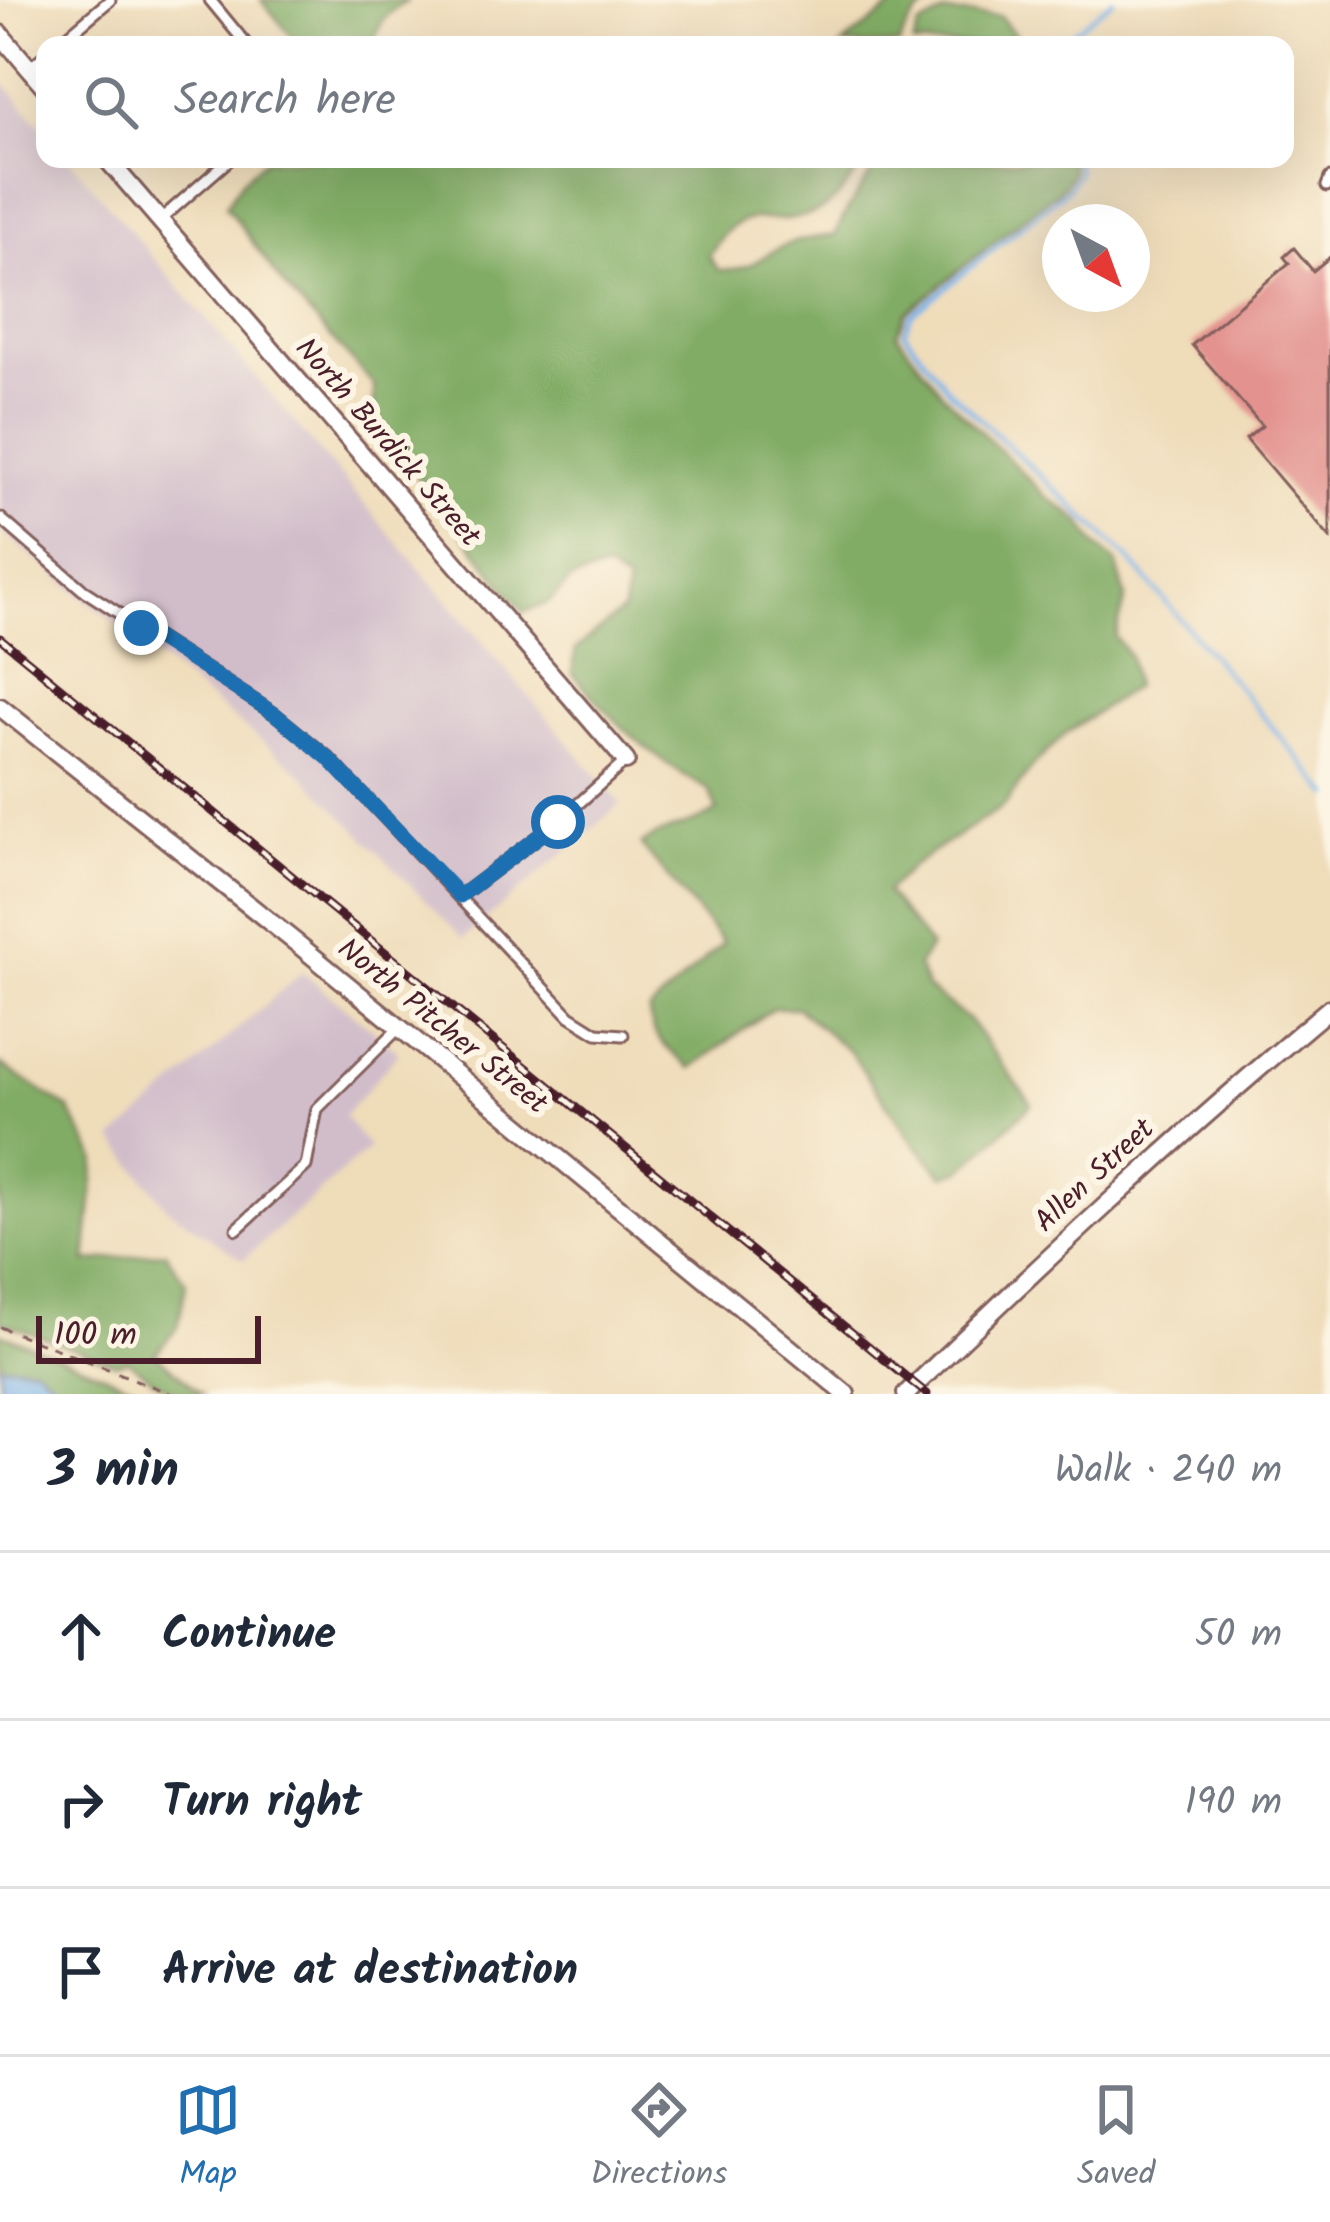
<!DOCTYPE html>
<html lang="en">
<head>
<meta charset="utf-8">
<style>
	body { margin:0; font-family:Kalam,sans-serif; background:#f6f6f7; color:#1f2937 }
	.compass { position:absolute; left:1042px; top:204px; width:108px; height:108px; border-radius:50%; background:#fff; box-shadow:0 12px 48px #0002; rotate:139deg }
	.scale { position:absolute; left:36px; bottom:30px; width:225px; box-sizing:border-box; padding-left:12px; border:6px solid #4a1f2b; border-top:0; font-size:33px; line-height:42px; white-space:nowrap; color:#4a1f2b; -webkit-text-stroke:9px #fcf5e5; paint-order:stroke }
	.stop { position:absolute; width:36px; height:36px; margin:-27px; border:9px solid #1f6fb2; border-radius:50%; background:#fff }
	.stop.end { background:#1f6fb2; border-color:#fff; box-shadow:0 3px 12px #0008 }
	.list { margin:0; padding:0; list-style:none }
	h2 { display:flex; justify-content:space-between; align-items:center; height:156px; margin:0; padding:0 48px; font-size:51px }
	h2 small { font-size:39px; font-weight:400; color:#747a83 }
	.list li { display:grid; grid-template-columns:78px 1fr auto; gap:36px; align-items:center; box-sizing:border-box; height:168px; padding:0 48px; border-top:3px solid #e0e1e3 }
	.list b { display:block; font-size:45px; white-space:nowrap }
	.list em { font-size:39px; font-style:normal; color:#747a83 }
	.icon { flex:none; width:66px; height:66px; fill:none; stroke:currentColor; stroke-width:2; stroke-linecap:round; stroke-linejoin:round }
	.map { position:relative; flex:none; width:1330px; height:1394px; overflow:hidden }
	.search { position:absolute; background:#fff; box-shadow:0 12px 48px #0002; left:36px; right:36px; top:36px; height:132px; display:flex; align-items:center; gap:30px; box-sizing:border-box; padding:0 42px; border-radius:24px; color:#747a83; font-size:45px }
	.sheet { height:660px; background:#fff }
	nav { display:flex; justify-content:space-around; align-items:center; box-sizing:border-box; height:168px; border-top:3px solid #e0e1e3; background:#fff; font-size:33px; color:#747a83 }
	nav a { display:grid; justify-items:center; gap:6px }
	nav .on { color:#1f6fb2 }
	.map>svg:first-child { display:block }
</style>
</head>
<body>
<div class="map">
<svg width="1330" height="1394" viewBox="0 0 1330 1394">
	<rect width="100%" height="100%" fill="#fcf5e5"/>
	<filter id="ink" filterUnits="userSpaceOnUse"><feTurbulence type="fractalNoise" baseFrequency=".00833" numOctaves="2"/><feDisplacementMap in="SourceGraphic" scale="24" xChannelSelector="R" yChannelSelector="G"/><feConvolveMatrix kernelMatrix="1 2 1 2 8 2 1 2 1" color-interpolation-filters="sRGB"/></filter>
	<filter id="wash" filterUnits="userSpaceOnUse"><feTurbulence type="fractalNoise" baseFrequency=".004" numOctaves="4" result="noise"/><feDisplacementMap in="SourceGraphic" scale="48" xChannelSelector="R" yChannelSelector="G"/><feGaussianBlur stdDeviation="2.7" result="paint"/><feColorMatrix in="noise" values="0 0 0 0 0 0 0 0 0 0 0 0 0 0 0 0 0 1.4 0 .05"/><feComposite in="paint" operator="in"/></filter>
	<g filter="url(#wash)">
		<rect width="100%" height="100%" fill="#efdcb9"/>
		<path fill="#d1bdca" d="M0,78L45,131V159H69L621,804L463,939L301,773L0,530Z
			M302,972L399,1052L344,1116L369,1148L243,1260L168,1209L114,1139Z"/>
		<path fill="#81ac65" stroke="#666648" stroke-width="3" d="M261,0H409C387,12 379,21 373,45H299Z
			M902,0H949C921,5 909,19 899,45H842Z
			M945,13L1000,16L1023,45H913L919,27Z
			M266,159H865C854,175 839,200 822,209C770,237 744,191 709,257L719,270C757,271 764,250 795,242C808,238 822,237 836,235C840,216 868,180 880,159L1071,161L1072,173L1063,187L906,313L897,334L943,394L1046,496L1079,520L1096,545L1116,562L1126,597L1115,637L1130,657L1134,687L1065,734L1031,768L1005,805L912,866L886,892L930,946L918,966L927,988L969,1020L1032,1104L962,1170L944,1176L914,1143L850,1052L797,1008H773L691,1068C671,1052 650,1038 649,1011L723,943L641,845C668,825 691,828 717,811L709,790C649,757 617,724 572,673L576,649L623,611L627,583L605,569L571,580L548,603L524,612L407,463L374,410V385L285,287L226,206L243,179Z
			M0,1064L69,1109L96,1159L86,1262L165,1252L186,1283L178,1327L155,1354L202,1394C169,1394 151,1381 128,1360L116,1364L0,1321Z
			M0,1333L153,1394H67L35,1367L0,1365Z"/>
		<path fill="#7ab4eb" stroke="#626a8b" stroke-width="3" d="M0,1365L35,1367L67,1394H0Z"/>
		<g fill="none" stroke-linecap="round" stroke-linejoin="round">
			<path stroke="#7ab4eb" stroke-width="4.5" d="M1057,45L1113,0
				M1076,159L1078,173L1067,190L910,316L904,332L948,389L1129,559L1330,795"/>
		</g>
		<g id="blocks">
			<path fill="#e3928f" d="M1294,248L1313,271L1330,257V538L1246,439L1262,426L1192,345L1289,263L1284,257Z"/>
		</g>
	</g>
	<g filter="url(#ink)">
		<use href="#blocks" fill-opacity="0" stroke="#84615d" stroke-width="3"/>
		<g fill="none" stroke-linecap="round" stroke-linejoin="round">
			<g stroke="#84615d" stroke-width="15">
				<path id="service" d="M210,0L247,45
					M57,45L110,0
					M29,68L45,55
					M1327,186L1330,178
					M160,220L230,159
					M0,518L83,590L275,714L328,757L570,1016L597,1033L623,1035
					M460,896L558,822L626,761
					M237,1229L306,1166L317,1109L400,1027"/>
			</g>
			<g stroke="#84615d" stroke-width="22">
				<path id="minor" d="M0,34L45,87
					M107,159L626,761
					M0,707L299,945L846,1394
					M906,1394C1044,1261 1183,1131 1330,1008"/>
			</g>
			<path stroke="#84615d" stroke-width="3" stroke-dasharray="9 9" stroke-linecap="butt" d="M0,1327L172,1394"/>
			<use href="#service" stroke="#fff" stroke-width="9"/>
			<use href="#minor" stroke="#fff" stroke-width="16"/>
			<g stroke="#4a1f2b" stroke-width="9">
				<path id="rail" d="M0,638L927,1394"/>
			</g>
			<use href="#rail" stroke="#fcf5e5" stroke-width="4.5" stroke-dasharray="14" stroke-linecap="butt"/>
		</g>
	</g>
	<g fill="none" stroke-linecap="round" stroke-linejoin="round" filter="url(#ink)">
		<path stroke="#1f6fb2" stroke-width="15" d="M141,628L275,714L328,758L460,896L558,822"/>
	</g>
	<g text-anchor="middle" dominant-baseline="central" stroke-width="12" stroke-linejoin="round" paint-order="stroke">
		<g font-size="30" fill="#4a1f2b" stroke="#fcf5e5">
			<text transform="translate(387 443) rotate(49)">North Burdick Street</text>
			<text transform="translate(442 1027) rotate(39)">North Pitcher Street</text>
			<text transform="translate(1095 1176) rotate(-43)">Allen Street</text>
		</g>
	</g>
</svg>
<svg class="compass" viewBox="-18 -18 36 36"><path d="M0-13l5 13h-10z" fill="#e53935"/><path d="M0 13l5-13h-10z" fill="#747a83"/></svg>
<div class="scale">100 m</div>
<div class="stop" style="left:558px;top:822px"></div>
<div class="stop end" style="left:141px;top:628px"></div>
<div class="search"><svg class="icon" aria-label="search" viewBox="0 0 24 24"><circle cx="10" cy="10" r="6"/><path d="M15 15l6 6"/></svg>Search here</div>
</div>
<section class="sheet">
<h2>3 min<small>Walk · 240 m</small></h2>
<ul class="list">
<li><svg class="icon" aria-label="ahead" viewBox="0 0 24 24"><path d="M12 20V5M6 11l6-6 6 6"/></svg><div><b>Continue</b></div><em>50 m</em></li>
<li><svg class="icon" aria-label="right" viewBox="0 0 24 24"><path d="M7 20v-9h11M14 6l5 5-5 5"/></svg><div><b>Turn right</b></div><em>190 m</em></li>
<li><svg class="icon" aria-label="arrive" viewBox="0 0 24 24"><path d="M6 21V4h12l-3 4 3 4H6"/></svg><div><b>Arrive at destination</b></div></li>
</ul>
</section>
<nav>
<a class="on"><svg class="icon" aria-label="map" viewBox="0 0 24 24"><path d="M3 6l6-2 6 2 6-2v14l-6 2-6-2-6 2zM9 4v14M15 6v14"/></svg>Map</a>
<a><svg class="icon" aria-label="directions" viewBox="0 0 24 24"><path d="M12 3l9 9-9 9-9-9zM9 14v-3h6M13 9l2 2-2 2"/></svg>Directions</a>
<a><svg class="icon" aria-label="saved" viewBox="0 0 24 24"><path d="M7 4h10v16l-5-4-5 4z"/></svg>Saved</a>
</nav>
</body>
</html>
